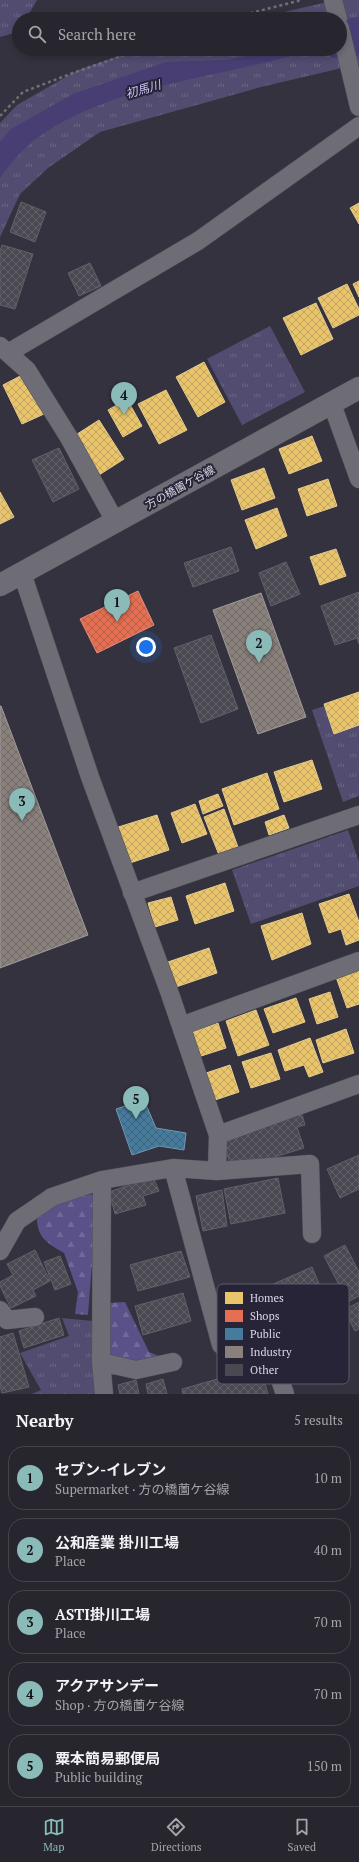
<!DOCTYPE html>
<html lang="en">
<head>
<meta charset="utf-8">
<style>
	body { margin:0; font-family:"PT Serif","Noto Sans JP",serif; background:#2f2e36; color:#f1f3f6 }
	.you { position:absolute; left:146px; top:647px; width:14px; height:14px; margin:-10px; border:3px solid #fff; border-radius:50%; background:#1a73e8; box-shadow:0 0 0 6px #1a73e833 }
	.badge { display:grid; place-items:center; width:26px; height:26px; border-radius:50%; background:#8bbbb9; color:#111; font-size:13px; font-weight:700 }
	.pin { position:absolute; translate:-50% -33px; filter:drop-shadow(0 1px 2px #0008) }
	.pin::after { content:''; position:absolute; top:21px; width:14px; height:12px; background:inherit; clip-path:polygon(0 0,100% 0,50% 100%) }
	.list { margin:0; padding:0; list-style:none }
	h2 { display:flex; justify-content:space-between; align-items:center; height:52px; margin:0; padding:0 16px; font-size:17px }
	h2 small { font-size:13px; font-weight:400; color:#a4a5aa }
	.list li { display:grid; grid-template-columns:26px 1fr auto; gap:12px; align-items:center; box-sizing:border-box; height:64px; margin:0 8px 8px; padding:0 8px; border:1px solid #43434a; border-radius:16px }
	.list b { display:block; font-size:15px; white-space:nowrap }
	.list p { margin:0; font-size:13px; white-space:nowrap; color:#a4a5aa }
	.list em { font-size:13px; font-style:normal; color:#a4a5aa }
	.icon { flex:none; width:22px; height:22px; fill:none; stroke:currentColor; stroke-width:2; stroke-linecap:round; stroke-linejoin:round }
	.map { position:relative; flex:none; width:359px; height:1394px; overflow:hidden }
	.search { position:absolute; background:#27262e; box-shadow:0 2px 6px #0003; left:12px; right:12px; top:12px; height:44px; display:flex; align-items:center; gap:10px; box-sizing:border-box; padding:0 14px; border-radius:22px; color:#a4a5aa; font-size:15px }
	.sheet { height:412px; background:#27262e }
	nav { display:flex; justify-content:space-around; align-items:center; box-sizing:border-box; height:56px; border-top:1px solid #43434a; background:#27262e; font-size:11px; color:#a4a5aa }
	nav a { display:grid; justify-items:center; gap:2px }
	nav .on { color:#8bbbb9 }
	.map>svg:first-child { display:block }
</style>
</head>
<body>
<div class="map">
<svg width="359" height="1394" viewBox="0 0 359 1394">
	<defs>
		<pattern id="grass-tufts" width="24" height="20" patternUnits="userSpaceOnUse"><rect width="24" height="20" fill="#524d70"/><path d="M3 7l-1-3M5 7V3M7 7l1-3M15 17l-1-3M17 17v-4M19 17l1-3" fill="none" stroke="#6a6684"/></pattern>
		<pattern id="forest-firs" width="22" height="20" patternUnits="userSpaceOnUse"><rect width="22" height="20" fill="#5a5188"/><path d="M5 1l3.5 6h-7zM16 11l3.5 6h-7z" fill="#716999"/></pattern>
		<pattern id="homes-cross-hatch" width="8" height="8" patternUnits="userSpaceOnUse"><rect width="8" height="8" fill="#e9c46a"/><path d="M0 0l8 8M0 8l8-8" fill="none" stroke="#bfa360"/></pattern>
		<pattern id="shops-cross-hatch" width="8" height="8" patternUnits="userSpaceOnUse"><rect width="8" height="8" fill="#e76f51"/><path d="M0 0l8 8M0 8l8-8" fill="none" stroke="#b5614d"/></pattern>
		<pattern id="public-cross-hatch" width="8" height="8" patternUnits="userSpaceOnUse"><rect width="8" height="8" fill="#457b9d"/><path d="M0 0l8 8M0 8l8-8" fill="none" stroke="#436379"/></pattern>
		<pattern id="industry-cross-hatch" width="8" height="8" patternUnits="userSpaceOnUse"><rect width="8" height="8" fill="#8a817c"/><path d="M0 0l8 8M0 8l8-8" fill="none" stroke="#706a68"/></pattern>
		<pattern id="building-cross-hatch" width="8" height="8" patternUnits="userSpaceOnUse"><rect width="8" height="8" fill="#4a4952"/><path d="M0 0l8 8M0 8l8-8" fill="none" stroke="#63626b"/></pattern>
	</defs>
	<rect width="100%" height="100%" fill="#34323e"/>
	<path fill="url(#grass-tufts)" d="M0,0H37L26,19H19L18,32L0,37Z
		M336,0H359V64L261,87L100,132L48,168L20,194L0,237V123L17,105L78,70L139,49H340V19H254Z
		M270,326L305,392L242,425L207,359Z
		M359,695V796L343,802L312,710Z
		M348,830L359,862V886L251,924L232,870Z
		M62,1318L93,1321L92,1368L98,1394H32L41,1390L20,1353L69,1336Z"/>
	<path fill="url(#forest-firs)" d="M91,1194L97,1199L88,1315L75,1314L78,1292L64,1253C47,1243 36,1237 37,1215L60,1201Z
		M125,1302L149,1352L173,1362L104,1360L108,1303Z"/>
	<path fill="#483e74" d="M283,49H313C224,79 119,81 40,136C24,147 11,163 0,178V142L11,129L73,94L166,62L227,60Z"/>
	<path fill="url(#homes-cross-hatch)" stroke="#e4ca8e" d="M359,203V224L350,208Z
		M359,281V297L353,284Z
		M347,284L359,309V315L333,328L318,298Z
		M316,303L333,339L301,355L283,318Z
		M204,362L225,402L198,417L176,377Z
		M24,374L44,414L22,424L3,385Z
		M166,390L187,430L159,444L138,404Z
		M127,399L142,426L123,437L108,410Z
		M99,420L124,459L99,475L74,436Z
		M312,436L322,461L289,474L279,449Z
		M264,468L275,498L242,510L231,480Z
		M328,479L337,506L307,516L298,489Z
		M0,492L14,517L0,524Z
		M277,508L287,536L256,549L245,520Z
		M336,549L346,576L320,585L310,557Z
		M359,692V725L334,734L324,704Z
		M312,760L322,789L284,802L274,772Z
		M267,773L279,809L234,825L222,789Z
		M218,794L223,806L203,814L199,801Z
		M195,804L207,834L182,843L171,813Z
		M224,809L238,847L219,855L204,817Z
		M157,815L169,850L127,864L115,828Z
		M284,815L289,828L269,835L265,822Z
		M225,883L234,911L195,924L186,896Z
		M349,894L359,922V940L346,945L341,929L329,933L319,904Z
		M171,897L178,920L155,927L148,903Z
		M302,913L311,944L272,960L261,926Z
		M209,948L217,973L173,988L165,963Z
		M359,969V1004L347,1008L336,977Z
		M330,992L338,1017L317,1024L309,999Z
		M296,998L305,1022L273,1033L264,1009Z
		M256,1010L269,1045L238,1056L226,1021Z
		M218,1023L226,1048L195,1058L187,1034Z
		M346,1029L354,1053L323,1063L316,1040Z
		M310,1038L323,1072L309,1077L304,1065L285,1071L278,1050Z
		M271,1053L280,1079L251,1088L242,1062Z
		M230,1065L239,1092L212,1101L203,1074Z"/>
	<path fill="url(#shops-cross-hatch)" stroke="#e28e7d" d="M138,591L154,625L97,653L80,619Z"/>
	<path fill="url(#public-cross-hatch)" stroke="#7197b2" d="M144,1100L156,1128L186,1133L184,1150L159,1146L132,1155L116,1109Z"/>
	<path fill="url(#industry-cross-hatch)" stroke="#a19b9b" d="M261,593L306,717L258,734L213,610Z
		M0,706H1L88,935L0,968Z"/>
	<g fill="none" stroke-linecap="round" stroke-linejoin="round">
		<path stroke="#483e74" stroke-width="38" d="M340,40L359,36"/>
	</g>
	<path fill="url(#building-cross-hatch)" stroke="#62606b" d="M21,202L46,212L35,242L10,232Z
		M2,245L33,254L15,309L0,305V251Z
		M90,263L101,286L79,296L68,273Z
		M59,448L79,489L53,502L32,460Z
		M231,547L239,571L193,587L184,563Z
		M286,562L300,594L271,606L259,573Z
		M359,592V644L357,638L335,645L321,606Z
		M211,635L238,709L201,723L174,648Z
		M301,1111L305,1125L297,1127L304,1148L232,1170L221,1135Z
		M359,1155V1189L340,1198L327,1169Z
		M153,1177L159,1191L143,1196L146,1205L115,1214L109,1192Z
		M278,1178L285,1213L231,1224L224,1189Z
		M222,1190L227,1226L203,1231L196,1196Z
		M345,1245L359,1272V1296L348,1302L324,1256Z
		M35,1250L50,1281L33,1290L36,1296L11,1308L0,1286V1282L13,1275L7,1264Z
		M181,1251L190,1277L138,1291L130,1265Z
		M60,1256L71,1284L55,1290L44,1262Z
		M312,1267L325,1298L284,1316L271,1285Z
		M183,1293L191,1321L143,1335L135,1306Z
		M359,1302V1329L355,1331L344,1310Z
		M59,1318L64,1335L24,1348L19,1331Z
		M13,1333L29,1387L2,1393L0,1386V1337Z
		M260,1367L268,1394H183L182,1389Z
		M163,1379L167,1394H148L146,1384Z
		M136,1380L139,1394H120L118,1385Z"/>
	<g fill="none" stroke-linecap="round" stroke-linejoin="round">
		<g stroke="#51505a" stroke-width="19">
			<path id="minor" d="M333,0L338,19
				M340,28L359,107
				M0,346L27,370L68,436L116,523
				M8,353L198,241L359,126
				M332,404L359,479
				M132,893L359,815
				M181,1026L359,961
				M218,1135L359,1084
				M173,1168L221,1345
				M217,1171L310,1164L312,1234
				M102,1180L101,1362L104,1394
				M0,1251L17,1221L52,1197L102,1180L173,1168L217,1171L218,1135L170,994L90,777L22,573
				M0,1310L7,1320L35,1317
				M269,1348L285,1394
				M101,1362L136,1370L173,1362"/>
		</g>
		<g stroke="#51505a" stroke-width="23">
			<path id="secondary" d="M0,585L359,388"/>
		</g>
		<path stroke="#706f78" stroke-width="2.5" stroke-dasharray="3 3" stroke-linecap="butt" d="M227,19L302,0
			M0,116L23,92L73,73L142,49"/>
		<use href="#minor" stroke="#6e6d76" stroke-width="18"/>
		<use href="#secondary" stroke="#6e6d76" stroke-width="22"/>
	</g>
	<g text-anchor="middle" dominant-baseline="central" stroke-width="4" stroke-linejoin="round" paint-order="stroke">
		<g font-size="11" fill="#d8d7e3" stroke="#272437">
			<text transform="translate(180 487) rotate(-29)">方の橋薗ケ谷線</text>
		</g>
		<g font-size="12" font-style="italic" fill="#cdc6fd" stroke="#272437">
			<text transform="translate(143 89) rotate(-16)">初馬川</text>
		</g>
	</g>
	<rect x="217" y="1284" width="132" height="100" rx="6" fill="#272437" stroke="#5c5a6b" stroke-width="1"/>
	<rect x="225" y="1292" width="18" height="12" fill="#e9c46a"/>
	<rect x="225" y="1310" width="18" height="12" fill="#e76f51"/>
	<rect x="225" y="1328" width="18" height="12" fill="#457b9d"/>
	<rect x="225" y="1346" width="18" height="12" fill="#8a817c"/>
	<rect x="225" y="1364" width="18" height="12" fill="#4a4952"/>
	<g font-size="11" fill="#d8d7e3">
		<text x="250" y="1302">Homes</text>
		<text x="250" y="1320">Shops</text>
		<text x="250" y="1338">Public</text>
		<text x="250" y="1356">Industry</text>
		<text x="250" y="1374">Other</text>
	</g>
</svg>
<div class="you"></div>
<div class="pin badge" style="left:117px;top:622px">1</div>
<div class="pin badge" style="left:259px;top:663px">2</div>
<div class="pin badge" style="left:22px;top:821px">3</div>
<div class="pin badge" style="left:124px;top:415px">4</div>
<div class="pin badge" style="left:136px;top:1119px">5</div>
<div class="search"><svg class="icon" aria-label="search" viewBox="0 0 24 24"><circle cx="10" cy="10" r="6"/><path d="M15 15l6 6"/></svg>Search here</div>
</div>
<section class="sheet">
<h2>Nearby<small>5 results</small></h2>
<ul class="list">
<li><span class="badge">1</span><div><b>セブン-イレブン</b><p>Supermarket · 方の橋薗ケ谷線</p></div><em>10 m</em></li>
<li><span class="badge">2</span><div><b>公和産業 掛川工場</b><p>Place</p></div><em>40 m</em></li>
<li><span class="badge">3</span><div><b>ASTI掛川工場</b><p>Place</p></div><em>70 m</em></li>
<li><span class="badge">4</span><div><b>アクアサンデー</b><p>Shop · 方の橋薗ケ谷線</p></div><em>70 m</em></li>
<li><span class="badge">5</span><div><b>粟本簡易郵便局</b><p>Public building</p></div><em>150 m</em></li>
</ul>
</section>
<nav>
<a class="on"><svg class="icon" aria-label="map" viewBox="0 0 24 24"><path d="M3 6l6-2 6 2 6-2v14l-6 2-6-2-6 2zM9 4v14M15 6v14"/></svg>Map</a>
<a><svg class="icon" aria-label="directions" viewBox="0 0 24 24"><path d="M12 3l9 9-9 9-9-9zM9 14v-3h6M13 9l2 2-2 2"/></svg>Directions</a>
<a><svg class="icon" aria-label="saved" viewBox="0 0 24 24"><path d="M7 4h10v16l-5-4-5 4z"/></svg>Saved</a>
</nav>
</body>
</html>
